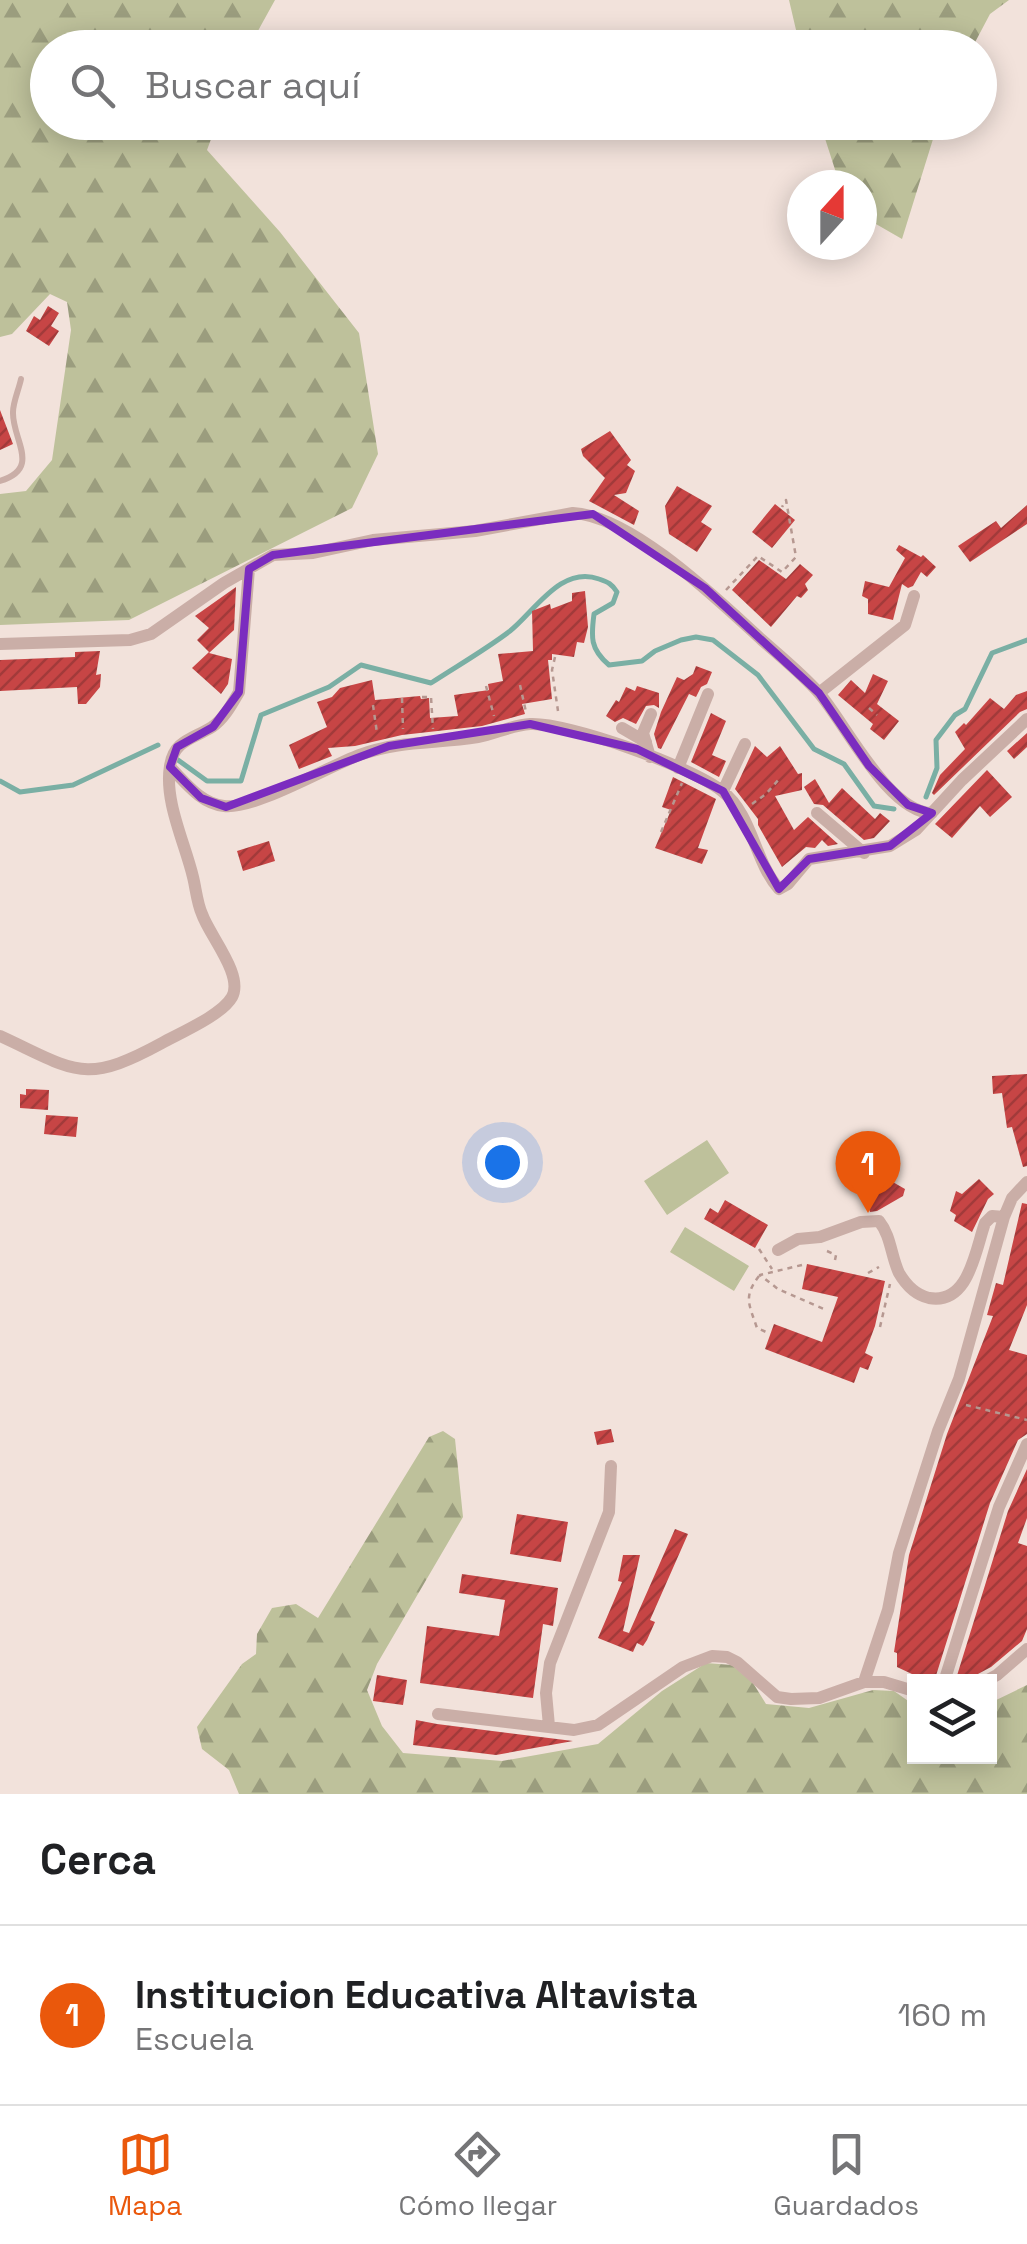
<!DOCTYPE html>
<html lang="es">
<head>
<meta charset="utf-8">
<style>
	body { margin:0; font-family:"Space Grotesk",sans-serif; background:#f2f2f2; color:#202124 }
	.controls { position:absolute; right:30px; bottom:30px; display:grid; overflow:hidden; border-radius:0px; box-shadow:0 5px 25px #0003 }
	.controls button { width:90px; height:90px; display:grid; place-items:center; padding:0; border:0; border-bottom:2px solid #e0e0e0; background:#fff; color:#202124; font:50px sans-serif }
	.compass { position:absolute; left:787px; top:170px; width:90px; height:90px; border-radius:50%; background:#fff; box-shadow:0 5px 25px #0003; rotate:21deg }
	.you { position:absolute; left:502px; top:1162px; width:35px; height:35px; margin:-25px; border:8px solid #fff; border-radius:50%; background:#1a73e8; box-shadow:0 0 0 15px #1a73e833 }
	.badge { display:grid; place-items:center; width:65px; height:65px; border-radius:50%; background:#ea580c; color:#fff; font-size:32px; font-weight:700 }
	.pin { position:absolute; translate:-50% -82px; filter:drop-shadow(0 2px 5px #0008) }
	.pin::after { content:''; position:absolute; top:52px; width:35px; height:30px; background:inherit; clip-path:polygon(0 0,100% 0,50% 100%) }
	.list { margin:0; padding:0; list-style:none }
	h2 { display:flex; justify-content:space-between; align-items:center; height:130px; margin:0; padding:0 40px; font-size:42px }
	h2 small { font-size:32px; font-weight:400; color:#757577 }
	.list li { display:grid; grid-template-columns:65px 1fr auto; gap:30px; align-items:center; box-sizing:border-box; height:180px; padding:0 40px; border-top:2px solid #e0e0e0 }
	.list b { display:block; font-size:38px; white-space:nowrap }
	.list p { margin:0; font-size:32px; white-space:nowrap; color:#757577 }
	.list em { font-size:32px; font-style:normal; color:#757577 }
	.icon { flex:none; width:55px; height:55px; fill:none; stroke:currentColor; stroke-width:2; stroke-linecap:round; stroke-linejoin:round }
	.map { position:relative; flex:none; width:1027px; height:1794px; overflow:hidden }
	.search { position:absolute; background:#fff; box-shadow:0 5px 25px #0003; left:30px; right:30px; top:30px; height:110px; display:flex; align-items:center; gap:25px; box-sizing:border-box; padding:0 35px; border-radius:55px; color:#757577; font-size:38px }
	.sheet { height:310px; background:#fff }
	nav { display:flex; justify-content:space-around; align-items:center; box-sizing:border-box; height:140px; border-top:2px solid #e0e0e0; background:#fff; font-size:28px; color:#757577 }
	nav a { display:grid; justify-items:center; gap:5px }
	nav .on { color:#ea580c }
	.map>svg:first-child { display:block }
</style>
</head>
<body>
<div class="map">
<svg width="1027" height="1794" viewBox="0 0 1027 1794">
	<defs>
		<pattern id="forest-firs" width="22" height="20" patternUnits="userSpaceOnUse" patternTransform="scale(2.5)"><rect width="22" height="20" fill="#bec19b"/><path d="M5 1l3.5 6h-7zM16 11l3.5 6h-7z" fill="#9b9d7e"/></pattern>
		<pattern id="building-hatch" width="6" height="6" patternUnits="userSpaceOnUse" patternTransform="scale(2.5)"><rect width="6" height="6" fill="#c74545"/><path d="M-1 1l2-2M0 6l6-6M5 7l2-2" fill="none" stroke="#a23a3a"/></pattern>
	</defs>
	<rect width="100%" height="100%" fill="#f2e2db"/>
	<path fill="#bec19b" d="M707,1140L729,1173L667,1215L644,1181Z
		M685,1227L749,1266L734,1291L670,1252Z"/>
	<path fill="url(#forest-firs)" d="M0,0H275L249,47L48,48V122L217,123L207,150L280,232L359,333L378,454L352,508L129,620L0,625V494L26,491L52,460L71,330L67,302L50,294L12,334L0,337Z
		M789,0H1009L990,14L972,48L800,47Z
		M820,123H938L902,239L862,216V185H840Z
		M443,1431L455,1439L463,1517L377,1664L367,1690L382,1726L403,1753L502,1761L598,1744L662,1691L706,1663L732,1665L753,1683L766,1704L809,1708L873,1690L894,1691L914,1705V1756H990V1703L1027,1685V1794H239L229,1770L202,1749L197,1727L242,1664L256,1654L257,1634L272,1608L296,1604L318,1618L429,1437Z"/>
	<g fill="none" stroke-linecap="round" stroke-linejoin="round">
		<path stroke="#7aafa4" stroke-width="5" d="M178,760L207,781H241L261,715L329,687L361,665L431,683C457,666 485,650 510,631C535,611 561,565 599,579C608,582 612,584 617,592L613,603L594,614C591,637 590,649 609,665L642,661L655,651L681,640L696,637L713,640L758,675L814,749L844,764L874,806L894,809
			M0,781L20,792L73,785L158,745
			M926,797L937,768L936,740L955,715L965,709L992,653L1027,640"/>
	</g>
	<path fill="url(#building-hatch)" d="M48,306L59,313L51,326L59,331L49,346L26,331L34,316L40,320Z
		M0,410L13,444L0,450Z
		M610,431L631,460L627,465L635,471L626,493L614,495L639,511L634,525L589,501L605,478L583,456L581,449Z
		M677,486L712,506L701,522L712,529L697,552L669,534L665,506Z
		M775,504L795,520L772,548L752,532Z
		M1027,505V524L970,562L958,546L996,521L1001,528Z
		M899,545L921,557L923,555L936,567L927,577L921,572L913,586L908,588L902,584L893,620L868,614V599L862,596L865,581L889,587L905,558L896,550Z
		M759,560L786,579L800,564L813,575L805,584L808,590L801,598L797,596L771,627L732,590Z
		M236,587L234,630L209,653L232,659L228,684L221,694L192,668L209,652L197,640L209,628L195,616Z
		M585,591L588,627L584,643L577,642L574,657L552,654V660H548L552,699L522,704L525,714L482,726L402,735L355,746L328,748L332,756L299,769L289,745L327,727L317,702L332,697L340,688L372,680L375,700L420,696L421,699L429,698L430,718L458,716L454,695L489,690L488,684L503,681L498,654L533,651L532,611L550,604L551,609L572,601V593Z
		M100,651L96,675L101,674L100,687L86,704H78L77,687L0,691V660L75,657V652Z
		M696,666L712,672L707,684L701,687L696,697L689,694L661,749L658,748L654,734L661,712L677,677L684,680L693,674Z
		M873,674L888,681L877,704L899,721L884,740L870,729L873,724L838,695L851,680L865,693Z
		M637,686L659,693V708L654,705L646,706L636,724L623,718L615,722L606,716L616,700L619,702L626,687L635,691Z
		M1027,691V709L1020,712L934,795L932,793L940,775L965,749L955,732L964,723L966,725L990,698L1004,709L1016,695Z
		M711,713L726,721L712,755L726,761L719,777L691,762Z
		M1027,733V747L1014,759L1007,751Z
		M755,746L767,757L780,746L798,774L802,773V790L775,796L794,830L808,817L838,844L828,846L822,840L815,848L806,847L782,867L758,825V819L735,789Z
		M987,770L1012,797L990,817L980,806L952,838L935,824Z
		M673,777L716,799L698,848L708,850L702,864L655,848L671,810L662,807Z
		M815,779L829,803L842,788L875,819L880,813L890,821L874,838L864,840L823,805L814,804L804,787Z
		M269,841L275,861L243,871L237,851Z
		M1027,1074V1166L1023,1167L1012,1127L1007,1128L1002,1093L993,1094L992,1076Z
		M26,1089L49,1090L48,1110L20,1108V1094L26,1095Z
		M46,1115L78,1117L76,1137L44,1134Z
		M884,1177L905,1189L903,1196L877,1211L870,1212L868,1204Z
		M979,1179L994,1194L988,1199L972,1232L954,1221L956,1215L950,1211L956,1191L962,1194Z
		M725,1200L768,1225L755,1248L704,1219L710,1208L718,1213Z
		M1022,1203L1027,1204V1305L1009,1350L1027,1355V1434L1018,1440L990,1503L934,1682H929L897,1667V1653L894,1652L909,1555L947,1434L993,1316L987,1315L996,1283L1003,1285Z
		M807,1264L885,1281L875,1326L865,1353L873,1357L868,1370L860,1367L854,1383L765,1349L774,1324L822,1342L838,1297L802,1289Z
		M611,1429L614,1442L597,1445L594,1432Z
		M1027,1469V1518L1018,1543L1027,1546V1629L1022,1641L991,1667L963,1682H955L1008,1511Z
		M517,1514L568,1522L561,1562L510,1554Z
		M675,1529L688,1534L650,1620L655,1622L647,1640L643,1646L637,1643L633,1652L598,1638L622,1582L618,1581L623,1555H640L623,1631L629,1633Z
		M462,1574L558,1588L553,1626L543,1624L533,1698L420,1683L427,1626L499,1636L505,1600L459,1593Z
		M377,1675L407,1680L403,1705L373,1701Z
		M416,1720L437,1724L573,1741L496,1755L413,1745Z"/>
	<g fill="none" stroke-linecap="round" stroke-linejoin="round">
		<path stroke="#b69891" stroke-width="2.5" stroke-dasharray="5 5" stroke-linecap="butt" d="M726,590L758,556L782,572L796,557L786,500L782,507
			M555,657L552,670L558,711
			M520,685L526,712
			M486,686L494,716
			M422,697H431L433,729
			M402,698L403,729
			M373,705L377,733
			M869,708L877,715
			M752,804L766,794L780,778
			M661,832L682,783
			M759,1249L772,1269
			M827,1251L836,1255L834,1265
			M802,1265L760,1275L778,1289L824,1309
			M868,1273L879,1267
			M759,1276C743,1297 749,1304 757,1328L766,1332
			M880,1327L890,1284
			M966,1405L1027,1420"/>
		<path stroke="#caaea7" stroke-width="6" d="M0,481C42,468 12,440 13,412C13,402 19,389 21,379"/>
		<path stroke="#caaea7" stroke-width="12" d="M0,644L130,640L151,634L224,583L273,555L313,553L373,540L475,531L573,513C632,516 719,601 762,640C781,657 802,674 819,693C845,723 889,813 932,813
			M819,693L905,625L914,596
			M622,728L646,742
			M650,757L643,733L651,714
			M170,767C185,782 201,804 224,806C254,810 327,767 359,755C401,740 435,744 478,737C495,734 512,725 530,724C568,722 692,767 722,791C753,815 754,861 779,889L788,884L809,859L890,846L916,830L962,780L1027,719
			M678,768L708,694
			M723,791L745,744
			M817,813L864,853
			M0,1036C76,1071 83,1086 162,1043C180,1033 222,1015 232,997C244,975 209,935 202,914C197,903 196,889 193,877C185,843 164,801 170,766C174,740 193,739 212,727C224,719 232,704 239,692L249,569
			M778,1250L798,1239L820,1237L861,1222L879,1221C891,1236 891,1256 899,1273C906,1285 916,1295 929,1298C969,1305 975,1251 985,1223L992,1216L1004,1217
			M944,1682L999,1507L1027,1444
			M984,1682L997,1675L1027,1649
			M914,1691L884,1682H864L888,1610L899,1553L938,1431L959,1379L1004,1217L1012,1198L1027,1182
			M438,1714L574,1730L598,1725L683,1667L712,1656L727,1657L737,1662L777,1697L791,1699L819,1698L864,1682
			M549,1726L546,1693L550,1663L609,1512L611,1466"/>
	</g>
	<path fill="none" stroke="#7b2cbf" stroke-width="8" stroke-linejoin="round" d="M593,514L705,588L819,693L869,766L908,805L932,813L890,846L809,859L779,889L723,791L637,749L530,724L389,746L226,807L201,798L170,767L177,747L213,727L239,692L249,569L273,555Z"/>
</svg>
<div class="controls">
<button><svg class="icon" aria-label="layers" viewBox="0 0 24 24"><path d="M12 4l9 5-9 5-9-5zM3 14l9 5 9-5"/></svg></button>
</div>
<svg class="compass" viewBox="-18 -18 36 36"><path d="M0-13l5 13h-10z" fill="#e53935"/><path d="M0 13l5-13h-10z" fill="#757577"/></svg>
<div class="you"></div>
<div class="pin badge" style="left:868px;top:1213px">1</div>
<div class="search"><svg class="icon" aria-label="search" viewBox="0 0 24 24"><circle cx="10" cy="10" r="6"/><path d="M15 15l6 6"/></svg>Buscar aquí</div>
</div>
<section class="sheet">
<h2>Cerca<small></small></h2>
<ul class="list">
<li><span class="badge">1</span><div><b>Institucion Educativa Altavista</b><p>Escuela</p></div><em>160 m</em></li>
</ul>
</section>
<nav>
<a class="on"><svg class="icon" aria-label="map" viewBox="0 0 24 24"><path d="M3 6l6-2 6 2 6-2v14l-6 2-6-2-6 2zM9 4v14M15 6v14"/></svg>Mapa</a>
<a><svg class="icon" aria-label="directions" viewBox="0 0 24 24"><path d="M12 3l9 9-9 9-9-9zM9 14v-3h6M13 9l2 2-2 2"/></svg>Cómo llegar</a>
<a><svg class="icon" aria-label="saved" viewBox="0 0 24 24"><path d="M7 4h10v16l-5-4-5 4z"/></svg>Guardados</a>
</nav>
</body>
</html>
